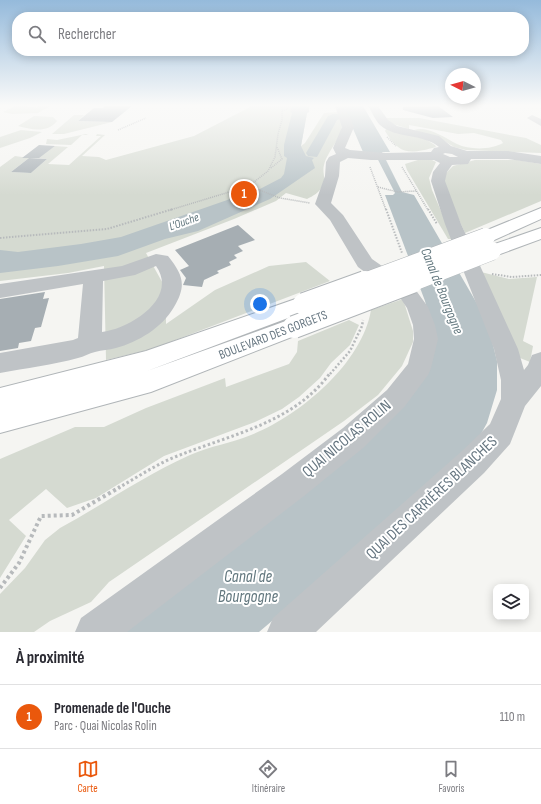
<!DOCTYPE html>
<html lang="fr">
<head>
<meta charset="utf-8">
<style>
	body { margin:0; font-family:"Sofia Sans Condensed",sans-serif; background:#f2f2f3; color:#2b2b33 }
	.controls { position:absolute; right:12px; bottom:12px; display:grid; overflow:hidden; border-radius:8px; box-shadow:0 2px 10px #0003 }
	.controls button { width:36px; height:36px; display:grid; place-items:center; padding:0; border:0; border-bottom:1px solid #e1e1e2; background:#fff; color:#2b2b33; font:20px sans-serif }
	.compass { position:absolute; left:445px; top:68px; width:36px; height:36px; border-radius:50%; background:#fff; box-shadow:0 2px 10px #0003; rotate:276deg }
	.you { position:absolute; left:260px; top:304px; width:14px; height:14px; margin:-10px; border:3px solid #fff; border-radius:50%; background:#1a73e8; box-shadow:0 0 0 6px #1a73e833 }
	.badge { display:grid; place-items:center; width:26px; height:26px; border-radius:50%; background:#ea580c; color:#fff; font-size:13px; font-weight:700 }
	.pin { position:absolute; translate:-50% -50%; border:2px solid #fff; box-shadow:0 1px 4px #0006 }
	.list { margin:0; padding:0; list-style:none }
	h2 { display:flex; justify-content:space-between; align-items:center; height:52px; margin:0; padding:0 16px; font-size:17px }
	h2 small { font-size:13px; font-weight:400; color:#7c7c81 }
	.list li { display:grid; grid-template-columns:26px 1fr auto; gap:12px; align-items:center; box-sizing:border-box; height:64px; padding:0 16px; border-top:1px solid #e1e1e2 }
	.list b { display:block; font-size:15px; white-space:nowrap }
	.list p { margin:0; font-size:13px; white-space:nowrap; color:#7c7c81 }
	.list em { font-size:13px; font-style:normal; color:#7c7c81 }
	.icon { flex:none; width:22px; height:22px; fill:none; stroke:currentColor; stroke-width:2; stroke-linecap:round; stroke-linejoin:round }
	.map { position:relative; flex:none; width:541px; height:632px; overflow:hidden }
	.search { position:absolute; background:#fff; box-shadow:0 2px 10px #0003; left:12px; right:12px; top:12px; height:44px; display:flex; align-items:center; gap:10px; box-sizing:border-box; padding:0 14px; border-radius:16px; color:#7c7c81; font-size:15px }
	.sheet { height:116px; background:#fff }
	nav { display:flex; justify-content:space-around; align-items:center; box-sizing:border-box; height:56px; border-top:1px solid #e1e1e2; background:#fff; font-size:11px; color:#7c7c81 }
	nav a { display:grid; justify-items:center; gap:2px }
	nav .on { color:#ea580c }
	.map>svg:first-child { display:block }
</style>
</head>
<body>
<div class="map">
<svg width="541" height="632" viewBox="0 0 541 632">
	<rect width="100%" height="100%" fill="#f5f5f2"/>
	<path fill="#d5dad1" d="M15,106L44,108L36,107L50,106L38,113L12,114L3,112Z
		M252,106H309V112L307,113L301,146L305,143L324,113L337,112L340,113C349,133 328,148 324,165C322,172 326,178 323,185C319,193 313,196 307,199L286,193L276,201L234,219L146,253L166,289V324L215,290L269,266L306,262L330,281L152,349L106,360L104,266L68,273L0,281V167L15,156L29,158L11,172L31,173L47,159L37,158L55,146L68,147L48,164L69,165L101,136H96L97,134L105,135L82,156L99,157L106,160L194,136Z
		M74,115H84L78,121L112,122L64,134H52Z
		M34,116L53,117L57,121C47,134 30,129 18,126Z
		M386,118H419L526,138L541,145V153L466,150L454,147L443,140L414,130C428,125 445,138 457,144C469,150 491,150 503,143L501,140L474,133L458,134L409,125V129L390,123Z
		M386,129L425,139L435,145L436,147C410,154 400,156 385,131Z
		M21,130L42,132L30,138L0,148V137Z
		M86,134L88,135H82L71,145L46,144L47,139L57,140Z
		M421,159L432,160L436,162L429,178L432,190L453,239H448L407,170L405,164Z
		M475,160H517L541,164V201L465,233L443,184L446,173L453,166Z
		M481,272L509,279L537,277L523,341L533,346L530,362L520,358Z
		M403,299L413,331V342L402,366L378,395L344,421L109,582L91,602L50,621L34,632H0V594L25,568L45,540L60,528C104,504 145,475 190,455C210,446 232,443 251,435C299,416 362,364 371,310Z
		M349,320L359,325L350,345L331,363L320,378L299,397L282,409L255,422L164,456L96,498L67,508L46,489L9,520L26,536L0,578V459L75,427H104L146,408L225,378L226,387L289,364L297,352L298,341Z"/>
	<path fill="#b8c3c7" d="M292,106H309V112L307,113C305,124 303,135 301,146L306,156L314,158L312,160L315,168L270,199L198,231L165,239L118,256L58,266L0,273V250L18,252L81,244L121,237L233,198L242,193L258,190L281,178L284,174L287,158L284,156V145L292,113L290,112Z
		M344,106H363L390,152H382L402,192L414,195L479,307L490,333L497,361V390L487,423L471,452L259,632H122L386,423L429,317L425,301L385,195H393L395,193L374,152H363L348,117L337,120L317,157L308,156L306,153L328,116L333,114H347Z"/>
	<path fill="#a6aeb3" d="M105,106H132L112,122L78,121L94,108H103Z
		M438,106L453,117L433,118L403,110V107Z
		M39,145L55,146L39,158H22Z
		M29,158L47,159L31,173L11,172Z
		M238,225L255,240L238,246L243,251L234,255L237,258L229,262L231,265L217,271L219,273L204,280L202,287L183,285L186,278L180,270L189,266L175,250Z
		M45,292L43,299L49,298L41,327L35,328L31,341L19,343L18,348L0,351V299Z"/>
	<g fill="none" stroke-linecap="round" stroke-linejoin="round">
		<g stroke="#b0b5b8" stroke-width="2">
			<path id="major" d="M541,208V219L492,241L486,242L480,241L477,237L480,233Z
				M541,228V239L492,257L486,255L483,251L486,247Z
				M304,296L312,299L315,304L312,309L147,371L294,318L302,321L305,327L302,333L151,392L0,433V388L146,351Z"/>
		</g>
		<path stroke="#b7babc" stroke-width="1.5" stroke-dasharray="1 1" stroke-linecap="butt" d="M282,111L287,109L288,106
			M118,130L146,118
			M387,137L396,146
			M370,167L386,210
			M402,167L428,210
			M271,168L282,159L277,147
			M249,186L280,198L310,203
			M378,187L398,192L416,191
			M170,210L249,186L268,171L275,157L278,134L282,120V106"/>
		<path stroke="#b7babc" stroke-width="2" stroke-dasharray="1.5 1.5" stroke-linecap="butt" d="M386,209L402,253
			M428,209L437,224
			M0,238L107,229L173,209
			M492,274L512,277L541,275"/>
		<path stroke="#b7babc" stroke-width="2.5" stroke-dasharray="2 2" stroke-linecap="butt" d="M330,374L350,351L362,326L363,320"/>
		<path stroke="#b7babc" stroke-width="3" stroke-dasharray="2.5 2.5" stroke-linecap="butt" d="M118,488C138,477 158,463 180,455C233,434 295,422 330,373"/>
		<path stroke="#b7babc" stroke-width="4" stroke-dasharray="3 3" stroke-linecap="butt" d="M0,588L19,563L41,516L72,515L120,487"/>
		<path fill="#bfc3c6" fill-rule="evenodd" d="M335,106H345L354,127L345,148L350,150L386,153L431,152L434,148L439,147C422,133 396,139 380,125C375,120 372,112 368,106H378L388,120L397,126L439,136L451,146L467,151H508L541,156V164L508,159H471L468,164L452,165L447,172L445,181L461,224L518,349L524,370L528,365L532,355L541,352V386L525,406L510,444L484,473L316,632H267L273,618L462,451L490,424L501,399V380L494,349L445,224L431,181L433,172L440,163L434,160H371L348,158L340,162L339,176L331,203L343,215L372,259L415,289L428,307L435,325L438,339L431,368L428,375L405,406L363,448L304,496L127,632H75L81,618L282,474L343,428L387,390L408,364L414,339L413,325L407,308L401,299L358,267L330,220L315,204L325,176L326,162L329,157L336,154L333,148L342,127ZM445,153L452,154L458,157H450L443,154Z
			M532,115L541,119V126L527,118Z
			M156,254L168,256C183,275 187,285 174,307C162,328 138,342 116,348C109,350 102,350 95,352C89,353 84,357 78,358C53,365 26,368 0,373V353L73,340L78,338L83,284L0,298V284L122,266ZM156,266C179,298 130,329 102,332L103,281L135,275Z"/>
		<use href="#major" fill="#fff" fill-rule="evenodd"/>
		<g stroke="#b0b5b8" stroke-width="19" stroke-linecap="butt">
			<path id="major-bridge-far1" d="M362,283L486,237
				M410,283L492,251"/>
		</g>
		<g stroke="#b0b5b8" stroke-width="24" stroke-linecap="butt">
			<path id="major-bridge" d="M304,304L365,282
				M294,327L412,282"/>
		</g>
		<use href="#major-bridge-far1" stroke="#fff" stroke-width="18"/>
		<use href="#major-bridge" stroke="#fff" stroke-width="22"/>
	</g>
	<linearGradient id="sky" x2="0" y2="1"><stop stop-color="#95badb"/><stop offset="0.54" stop-color="#fafaf9"/><stop offset="1" stop-color="#fafaf9" stop-opacity="0"/></linearGradient>
	<rect width="541" height="195" fill="url(#sky)"/>
	<g text-anchor="middle" dominant-baseline="central" stroke-width="4" stroke-linejoin="round" paint-order="stroke">
		<g font-size="12" font-style="italic" fill="#62777e" stroke="#fff">
			<text transform="translate(184 222) rotate(-20)">L'Ouche</text>
		</g>
		<g font-size="13" fill="#667681" stroke="#fff">
			<text transform="translate(273 335) rotate(-21)">BOULEVARD DES GORGETS</text>
		</g>
		<g font-size="14" font-style="italic" fill="#62777e" stroke="#fff">
			<text transform="translate(442 291) rotate(68)">Canal de Bourgogne</text>
		</g>
		<g font-size="16" fill="#667681" stroke="#fff">
			<text transform="translate(347 439) rotate(-40)">QUAI NICOLAS ROLIN</text>
			<text transform="translate(432 498) rotate(-43)">QUAI DES CARRIÈRES BLANCHES</text>
		</g>
		<g font-size="17" font-style="italic" fill="#62777e" stroke="#fff">
			<text x="248" y="577">Canal de<tspan x="248" dy="20">Bourgogne</tspan></text>
		</g>
	</g>
</svg>
<div class="controls">
<button><svg class="icon" aria-label="layers" viewBox="0 0 24 24"><path d="M12 4l9 5-9 5-9-5zM3 14l9 5 9-5"/></svg></button>
</div>
<svg class="compass" viewBox="-18 -18 36 36"><path d="M0-13l5 13h-10z" fill="#e53935"/><path d="M0 13l5-13h-10z" fill="#7c7c81"/></svg>
<div class="you"></div>
<div class="pin badge" style="left:244px;top:194px">1</div>
<div class="search"><svg class="icon" aria-label="search" viewBox="0 0 24 24"><circle cx="10" cy="10" r="6"/><path d="M15 15l6 6"/></svg>Rechercher</div>
</div>
<section class="sheet">
<h2>À proximité<small></small></h2>
<ul class="list">
<li><span class="badge">1</span><div><b>Promenade de l'Ouche</b><p>Parc · Quai Nicolas Rolin</p></div><em>110 m</em></li>
</ul>
</section>
<nav>
<a class="on"><svg class="icon" aria-label="map" viewBox="0 0 24 24"><path d="M3 6l6-2 6 2 6-2v14l-6 2-6-2-6 2zM9 4v14M15 6v14"/></svg>Carte</a>
<a><svg class="icon" aria-label="directions" viewBox="0 0 24 24"><path d="M12 3l9 9-9 9-9-9zM9 14v-3h6M13 9l2 2-2 2"/></svg>Itinéraire</a>
<a><svg class="icon" aria-label="saved" viewBox="0 0 24 24"><path d="M7 4h10v16l-5-4-5 4z"/></svg>Favoris</a>
</nav>
</body>
</html>
